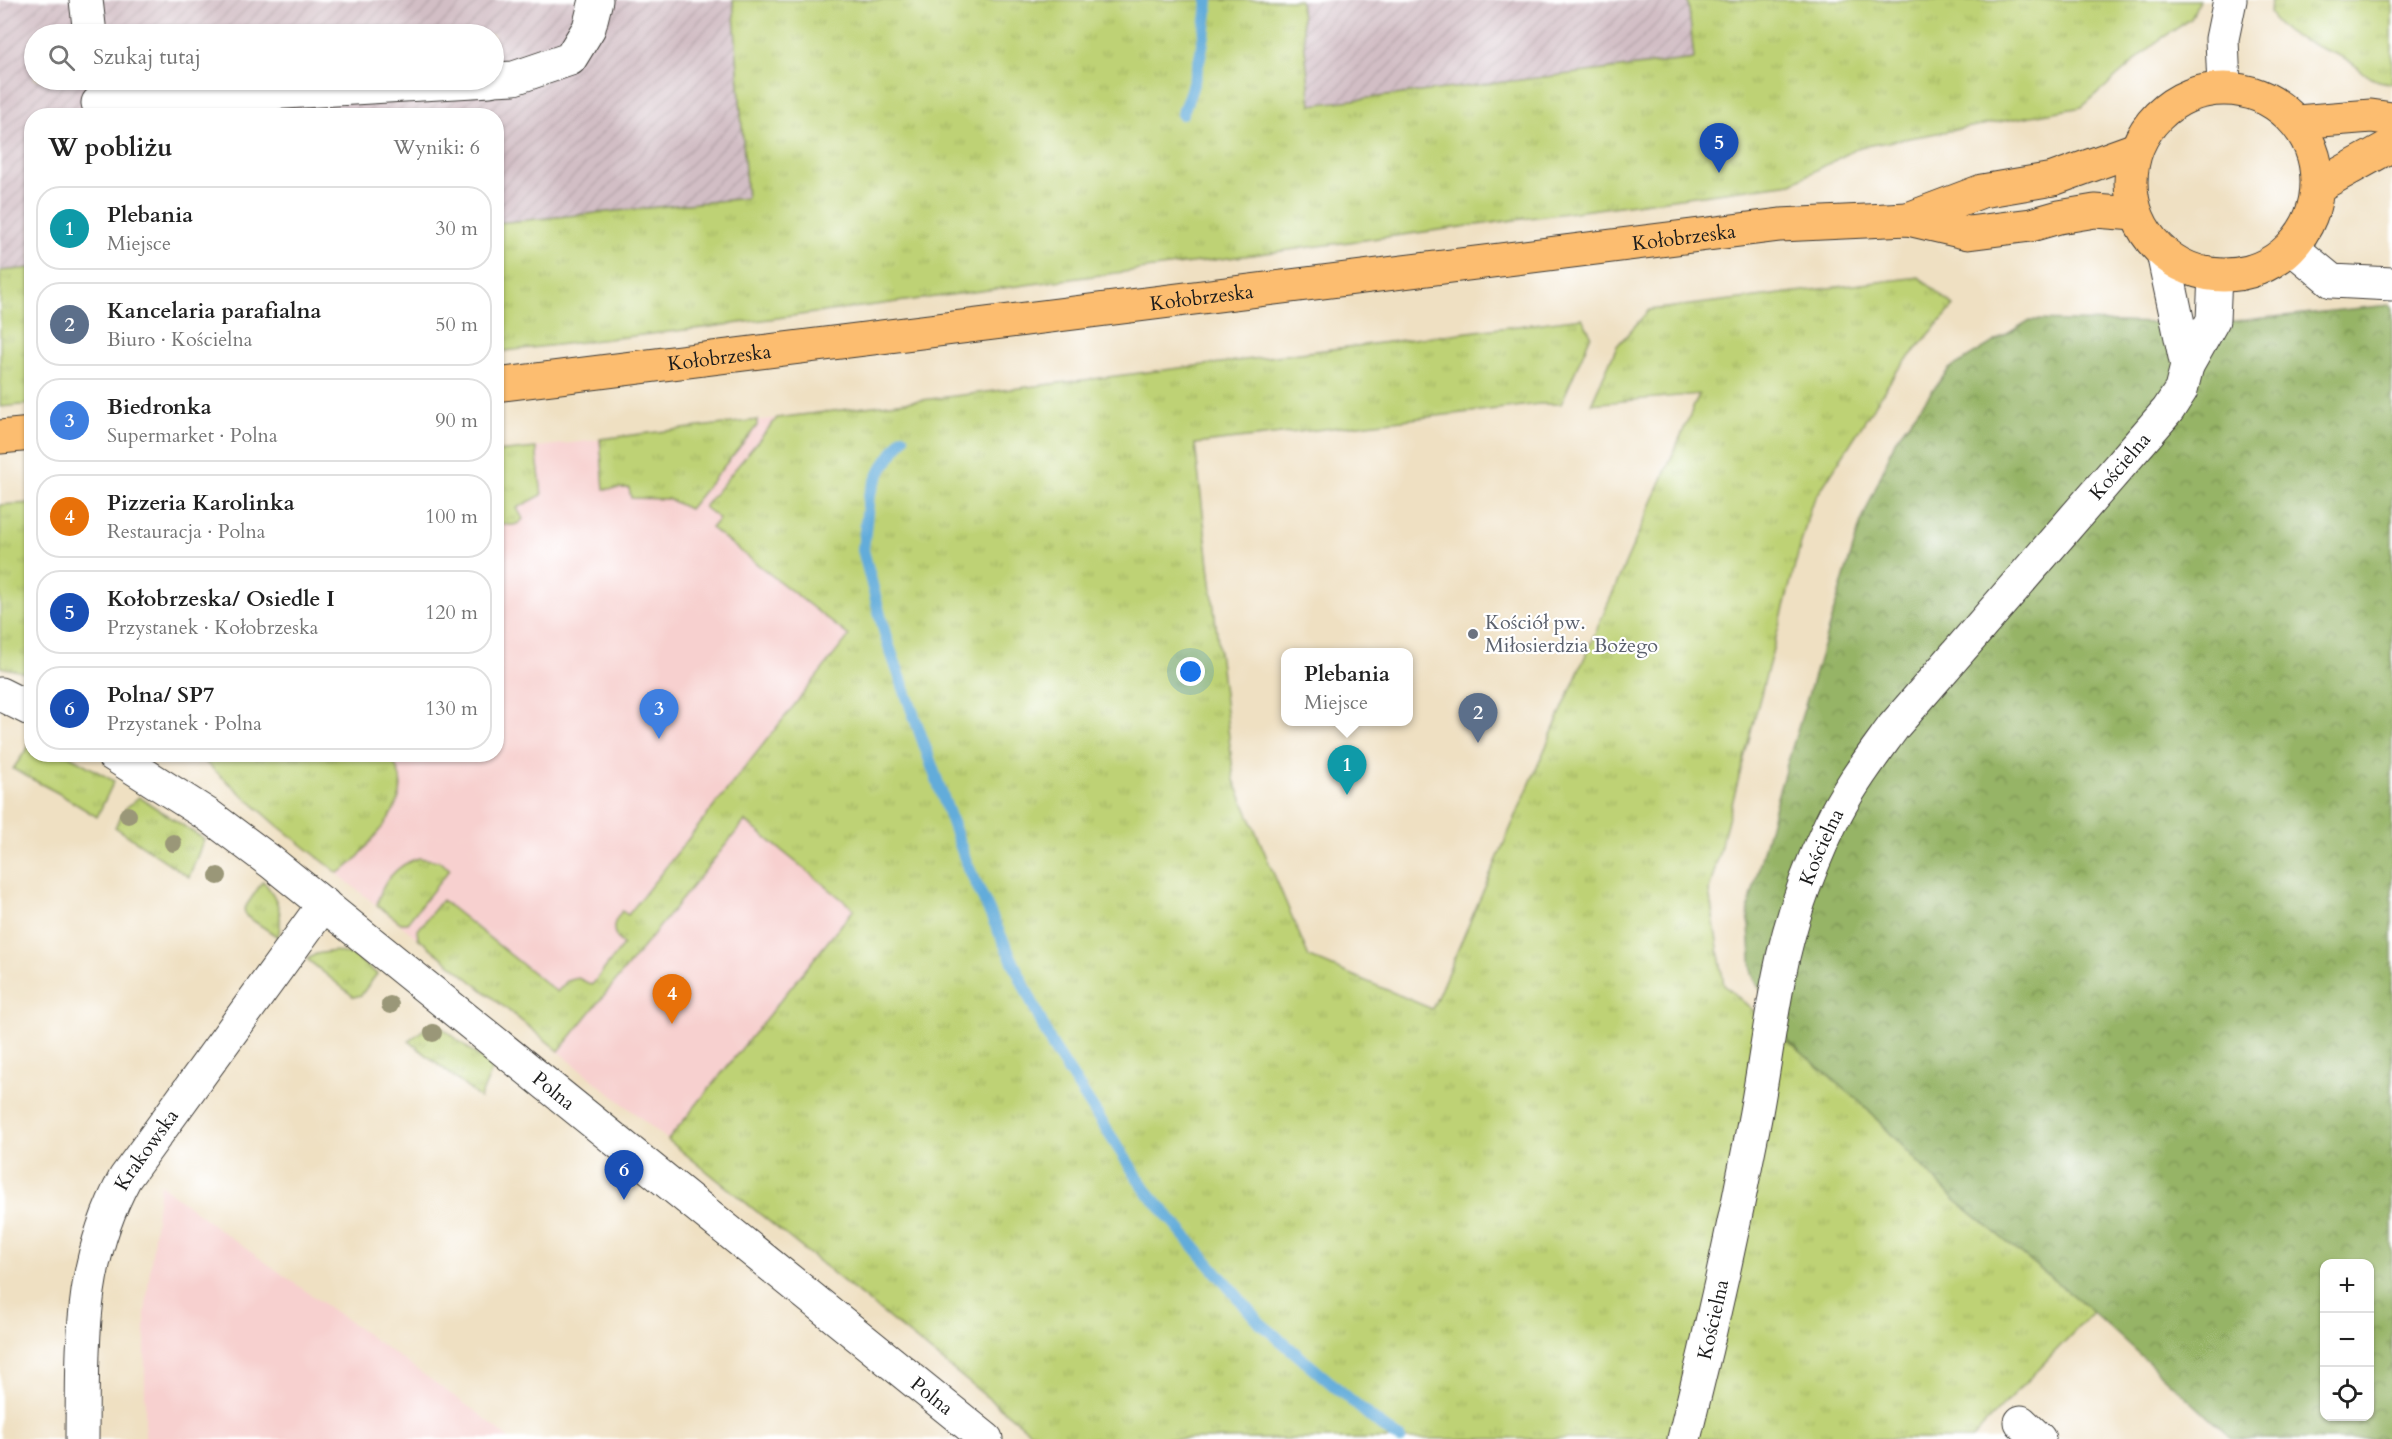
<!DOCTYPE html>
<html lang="pl">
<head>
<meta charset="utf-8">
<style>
	body { margin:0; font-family:Cardo,serif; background:#f6f6f6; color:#222 }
	.controls { position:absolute; right:18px; bottom:18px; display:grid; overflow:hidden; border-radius:12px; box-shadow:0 2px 4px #0004 }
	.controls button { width:54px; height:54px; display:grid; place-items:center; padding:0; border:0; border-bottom:2px solid #e0e0e0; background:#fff; color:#222; font:30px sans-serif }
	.you { position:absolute; left:1191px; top:672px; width:21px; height:21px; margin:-15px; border:4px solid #fff; border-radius:50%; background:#1a73e8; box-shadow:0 0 0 9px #1a73e833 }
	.badge { display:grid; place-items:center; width:39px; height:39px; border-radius:50%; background:#111827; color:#fff; font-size:20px; font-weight:700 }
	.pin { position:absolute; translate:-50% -50px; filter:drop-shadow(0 2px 3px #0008) }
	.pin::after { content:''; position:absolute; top:32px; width:21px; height:18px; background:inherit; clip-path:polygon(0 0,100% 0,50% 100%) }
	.popup { position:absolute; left:1281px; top:648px; width:132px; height:78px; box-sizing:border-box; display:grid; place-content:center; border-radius:12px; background:#fff; filter:drop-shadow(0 2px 4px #0005); font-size:20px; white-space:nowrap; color:#767676 }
	.popup b { font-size:22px; color:#222 }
	.popup::after { content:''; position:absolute; left:50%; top:100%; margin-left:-12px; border:12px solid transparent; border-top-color:#fff }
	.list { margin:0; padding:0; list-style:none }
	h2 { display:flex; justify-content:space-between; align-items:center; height:78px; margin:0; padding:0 24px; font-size:26px }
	h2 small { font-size:20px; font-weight:400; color:#767676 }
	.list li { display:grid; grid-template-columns:39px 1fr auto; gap:18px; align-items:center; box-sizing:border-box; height:84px; margin:0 12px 12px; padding:0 12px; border:2px solid #e0e0e0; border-radius:24px }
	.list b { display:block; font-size:22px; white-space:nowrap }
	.list p { margin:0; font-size:20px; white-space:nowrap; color:#767676 }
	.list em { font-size:20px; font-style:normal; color:#767676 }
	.icon { flex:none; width:33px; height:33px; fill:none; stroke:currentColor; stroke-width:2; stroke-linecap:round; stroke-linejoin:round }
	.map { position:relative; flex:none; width:2392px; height:1439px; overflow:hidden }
	.search { position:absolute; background:#fff; box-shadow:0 2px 4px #0004; left:24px; top:24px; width:480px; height:66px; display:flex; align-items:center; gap:15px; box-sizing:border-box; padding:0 21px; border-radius:33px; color:#767676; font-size:22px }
	.panel { position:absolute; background:#fff; box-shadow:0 2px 4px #0004; left:24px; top:108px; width:480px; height:654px; border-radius:24px }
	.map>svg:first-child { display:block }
</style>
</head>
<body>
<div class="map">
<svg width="2392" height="1439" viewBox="0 0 2392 1439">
	<defs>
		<pattern id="industrial-furrows" width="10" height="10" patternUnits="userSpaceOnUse" patternTransform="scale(1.5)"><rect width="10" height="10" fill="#d2bec5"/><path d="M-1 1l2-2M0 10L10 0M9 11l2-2" fill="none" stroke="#b4a3a9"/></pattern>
		<pattern id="grass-tufts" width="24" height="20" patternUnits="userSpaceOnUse" patternTransform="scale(1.5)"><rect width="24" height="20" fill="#bed275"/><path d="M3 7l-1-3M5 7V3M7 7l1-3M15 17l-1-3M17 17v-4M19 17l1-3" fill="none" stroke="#a3b465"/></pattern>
		<pattern id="forest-crowns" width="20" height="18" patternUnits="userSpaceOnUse" patternTransform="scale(1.5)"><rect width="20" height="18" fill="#96b466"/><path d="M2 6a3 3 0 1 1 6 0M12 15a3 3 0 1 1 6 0" fill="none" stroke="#7a9253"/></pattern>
	</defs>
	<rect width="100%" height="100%" fill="#fff"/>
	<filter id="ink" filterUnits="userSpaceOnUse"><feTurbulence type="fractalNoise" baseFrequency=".0167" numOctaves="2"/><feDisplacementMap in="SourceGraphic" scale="12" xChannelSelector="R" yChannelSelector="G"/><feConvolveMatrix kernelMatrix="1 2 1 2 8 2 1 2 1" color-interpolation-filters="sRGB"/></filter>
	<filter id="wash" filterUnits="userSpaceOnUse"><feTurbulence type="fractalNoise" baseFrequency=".008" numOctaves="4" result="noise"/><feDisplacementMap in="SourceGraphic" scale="24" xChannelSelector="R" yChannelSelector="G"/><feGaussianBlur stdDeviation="1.35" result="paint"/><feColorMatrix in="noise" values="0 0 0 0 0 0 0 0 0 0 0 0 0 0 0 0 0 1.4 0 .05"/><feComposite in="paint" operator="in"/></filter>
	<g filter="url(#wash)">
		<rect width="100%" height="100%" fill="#efe0c2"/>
		<path fill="#f7d0cf" d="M854,409L880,654L854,909L668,1140L278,826L281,755L496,754L497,452Z
			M160,1184L217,1228L479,1414L509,1439H145V1314Z"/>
		<path fill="url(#industrial-furrows)" fill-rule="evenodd" d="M0,0H733L747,199L497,223L496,116H32L31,268L0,271ZM34,34H494V80H34Z
			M1300,0H1688L1695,59L1311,105Z"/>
		<path fill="url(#grass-tufts)" stroke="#6d7748" stroke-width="1.5" d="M733,0H1300L1311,105L1694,59L1688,0H2199L2191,19L2159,40L2082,107L1860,147L1792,183L702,328L497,352V223L747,198Z
			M2271,0H2392V83C2366,82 2363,68 2344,58C2319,45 2284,40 2270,13Z
			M31,268V404L0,407V271Z
			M1919,277L1954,306L1896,372L1811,505L1709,891L1724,985L1860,1102L1955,1200L2093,1312L1971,1439H1039L668,1140L854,909L745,821L559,1051L418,938L417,931L442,900L557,992L567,981L578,978L592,985L623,945C611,933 611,924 622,911L628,915L849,636L711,528L719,519L704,507L777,418L1582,318L1591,335L1561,404H1540L1195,444L1234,780L1309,957L1432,1009L1699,394L1591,404L1617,346L1649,310Z
			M757,420V426L689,509L668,499L631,498L629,488L604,489L600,439Z
			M536,448L542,495L517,508L523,519C516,528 507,525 497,523V452Z
			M31,503H32L31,674L0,667V505Z
			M31,743L32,754L68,755L114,781L97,817L58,793L13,769Z
			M197,755H388C416,787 393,814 371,841C361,853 353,866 338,873L278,826Z
			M139,797L204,839L189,877L115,827L126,808Z
			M419,858L438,861L450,869L407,923H401L377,905C381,883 397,864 419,858Z
			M263,881C278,898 284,915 278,937L246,916L244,909Z
			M335,951L354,956L377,974L361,995L354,997L307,959L316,954Z
			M434,1021L493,1068L480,1098L409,1041Z"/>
		<path fill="url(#forest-crowns)" stroke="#596841" stroke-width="1.5" fill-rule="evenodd" d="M2390,305L2392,307V1439H2232L2093,1312L1955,1200L1860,1102L1788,1041L1752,974L1748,909L1778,794L1860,525L1896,439L1949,369L2030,320L2206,324ZM2324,1264H2370V1416H2324Z"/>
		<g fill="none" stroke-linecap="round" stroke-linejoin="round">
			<path stroke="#62acda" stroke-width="12" d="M1182,114C1198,77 1205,41 1208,0
				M903,438L881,470L869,495L863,550L886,638L967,864L1053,1047L1145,1189L1259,1322L1379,1424L1400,1439"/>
		</g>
	</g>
	<g filter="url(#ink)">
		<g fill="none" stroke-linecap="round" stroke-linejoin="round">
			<g stroke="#3c3935" stroke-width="35">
				<g id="minor">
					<path d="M86,0L90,34"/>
					<path d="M494,79L514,78L570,59L589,28L596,0"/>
					<path d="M2224,87L2222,39L2230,0"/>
					<path d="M98,103L490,80"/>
					<path d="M2291,247L2332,281L2392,284"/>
					<path d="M2163,253L2187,366"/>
					<path d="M0,694L32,710"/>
					<path id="s1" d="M112,754L208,815L271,862L986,1439"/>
					<path d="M2021,1422L2039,1439"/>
					<path id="s2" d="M82,1439C83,1344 78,1265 125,1178L324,904"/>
					<path id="s3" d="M1684,1439C1710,1336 1733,1232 1753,1128C1763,1078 1769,1026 1779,976C1789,924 1807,873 1830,825C1847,789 1871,758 1894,726L2168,410L2181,390L2187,366L2213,320L2215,275"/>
				</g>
			</g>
			<g stroke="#3c3935" stroke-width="35">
				<g id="major">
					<circle cx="2224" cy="182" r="93"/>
					<path d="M2297,122L2371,116L2392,119"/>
					<path d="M2318,186L2392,145"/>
					<path d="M1908,219L1982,191L2053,179L2136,149"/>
					<path id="s4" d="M496,385L1780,225L1908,219L1968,233L2031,225L2059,217L2095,211L2135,214"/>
					<path d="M0,437L32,434"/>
				</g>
			</g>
			<use href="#minor" stroke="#fff" stroke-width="33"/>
			<use href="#major" stroke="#fcbd6f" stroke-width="33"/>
		</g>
		<g fill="#9a9778">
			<circle cx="128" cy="815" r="9"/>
			<circle cx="173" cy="843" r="9"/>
			<circle cx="218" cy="876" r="9"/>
			<circle cx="390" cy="1005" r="9"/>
			<circle cx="433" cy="1033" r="9"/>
		</g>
	</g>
	<circle fill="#6b7280" stroke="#fff" stroke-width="2" cx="1473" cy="634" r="6"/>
	<g text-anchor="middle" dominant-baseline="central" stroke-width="4.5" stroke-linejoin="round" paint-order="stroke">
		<g font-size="20" fill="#1c1c1c" stroke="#fff">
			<text stroke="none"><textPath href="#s4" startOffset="1197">Kołobrzeska</textPath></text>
			<text stroke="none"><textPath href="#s4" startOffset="711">Kołobrzeska</textPath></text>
			<text stroke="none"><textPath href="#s4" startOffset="225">Kołobrzeska</textPath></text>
			<text stroke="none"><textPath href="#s3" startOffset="1095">Kościelna</textPath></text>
			<text stroke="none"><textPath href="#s3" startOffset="609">Kościelna</textPath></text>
			<text stroke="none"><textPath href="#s1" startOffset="556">Polna</textPath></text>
			<text stroke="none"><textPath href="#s2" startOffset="303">Krakowska</textPath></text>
			<text stroke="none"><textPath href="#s3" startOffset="123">Kościelna</textPath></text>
			<text stroke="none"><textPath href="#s1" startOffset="1042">Polna</textPath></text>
		</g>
		<g font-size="20" fill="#5b616d" stroke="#fff" text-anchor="start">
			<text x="1485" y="622">Kościół pw.<tspan x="1485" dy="23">Miłosierdzia Bożego</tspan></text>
		</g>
	</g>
</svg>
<div class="controls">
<button>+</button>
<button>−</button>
<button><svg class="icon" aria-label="locate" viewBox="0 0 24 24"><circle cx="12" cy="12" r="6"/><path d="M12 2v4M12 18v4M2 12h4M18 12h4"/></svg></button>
</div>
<div class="you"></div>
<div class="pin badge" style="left:1347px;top:795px;background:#0f9aa8">1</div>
<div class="popup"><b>Plebania</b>Miejsce</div>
<div class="pin badge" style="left:1478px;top:743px;background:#5c6f8a">2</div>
<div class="pin badge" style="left:659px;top:739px;background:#3f7fe0">3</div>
<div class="pin badge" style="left:672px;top:1024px;background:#e8710a">4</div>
<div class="pin badge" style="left:1719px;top:173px;background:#1a4fb4">5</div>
<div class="pin badge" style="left:624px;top:1200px;background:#1a4fb4">6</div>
<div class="search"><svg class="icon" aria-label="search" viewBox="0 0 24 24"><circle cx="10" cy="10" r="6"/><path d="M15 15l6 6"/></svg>Szukaj tutaj</div>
<section class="panel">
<h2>W pobliżu<small>Wyniki: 6</small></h2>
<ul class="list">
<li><span class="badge" style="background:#0f9aa8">1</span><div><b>Plebania</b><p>Miejsce</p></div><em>30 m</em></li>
<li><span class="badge" style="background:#5c6f8a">2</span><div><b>Kancelaria parafialna</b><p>Biuro · Kościelna</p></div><em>50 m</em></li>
<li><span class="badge" style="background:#3f7fe0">3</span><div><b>Biedronka</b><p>Supermarket · Polna</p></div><em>90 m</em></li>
<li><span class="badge" style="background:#e8710a">4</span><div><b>Pizzeria Karolinka</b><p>Restauracja · Polna</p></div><em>100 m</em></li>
<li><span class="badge" style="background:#1a4fb4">5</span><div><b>Kołobrzeska/ Osiedle I</b><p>Przystanek · Kołobrzeska</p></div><em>120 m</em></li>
<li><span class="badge" style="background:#1a4fb4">6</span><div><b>Polna/ SP7</b><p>Przystanek · Polna</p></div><em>130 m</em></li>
</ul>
</section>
</div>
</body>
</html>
